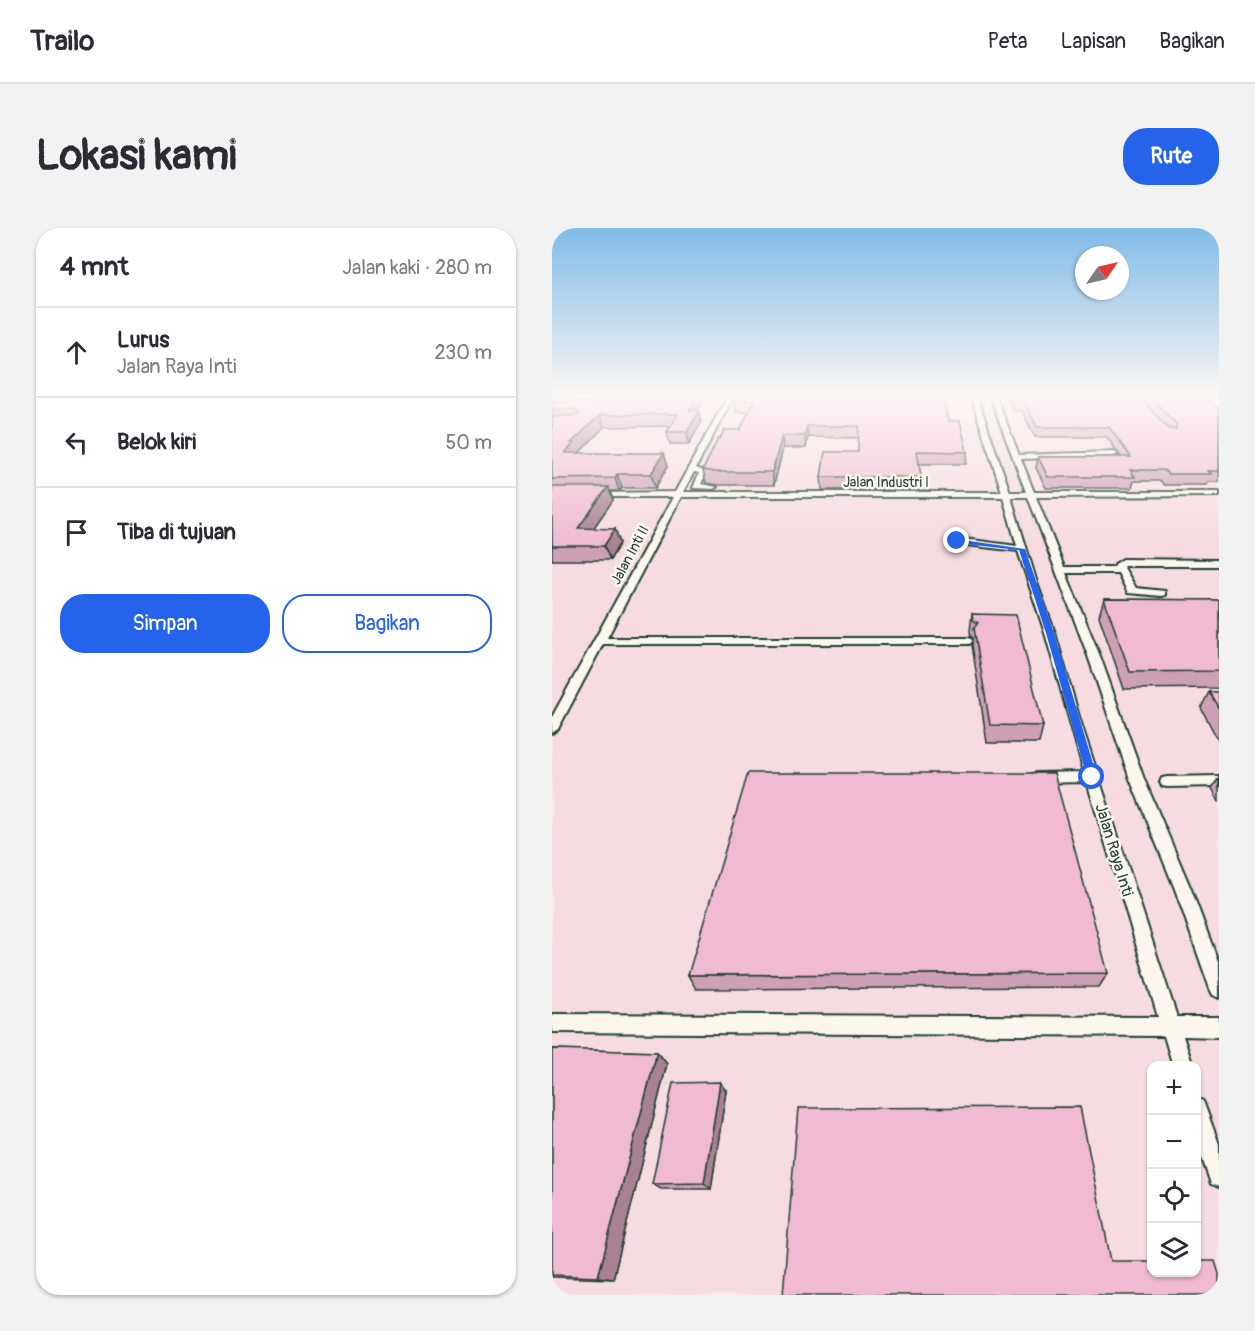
<!DOCTYPE html>
<html lang="id">
<head>
<meta charset="utf-8">
<style>
	body { margin:0; font-family:Pangolin,sans-serif; background:#f2f2f3; color:#2b2b33 }
	.controls { position:absolute; right:18px; bottom:18px; display:grid; overflow:hidden; border-radius:12px; box-shadow:0 2px 4px #0004 }
	.controls button { width:54px; height:54px; display:grid; place-items:center; padding:0; border:0; border-bottom:2px solid #e1e1e2; background:#fff; color:#2b2b33; font:30px sans-serif }
	.compass { position:absolute; left:523px; top:18px; width:54px; height:54px; border-radius:50%; background:#fff; box-shadow:0 2px 4px #0004; rotate:56deg }
	.stop { position:absolute; width:18px; height:18px; margin:-14px; border:4px solid #2563eb; border-radius:50%; background:#fff }
	.stop.end { background:#2563eb; border-color:#fff; box-shadow:0 2px 6px #0008 }
	.list { margin:0; padding:0; list-style:none }
	h2 { display:flex; justify-content:space-between; align-items:center; height:78px; margin:0; padding:0 24px; font-size:26px }
	h2 small { font-size:20px; font-weight:400; color:#7c7c81 }
	.list li { display:grid; grid-template-columns:39px 1fr auto; gap:18px; align-items:center; box-sizing:border-box; height:90px; padding:0 24px; border-top:2px solid #e1e1e2 }
	.list b { display:block; font-size:22px; white-space:nowrap }
	.list p { margin:0; font-size:20px; white-space:nowrap; color:#7c7c81 }
	.list em { font-size:20px; font-style:normal; color:#7c7c81 }
	.actions { display:flex; gap:12px; padding:18px 24px }
	.actions a { flex:1; padding:14px 0; border:2px solid #2563eb; border-radius:24px; text-align:center; font-size:21px; color:#2563eb }
	.actions .main { background:#2563eb; color:#fff }
	.icon { flex:none; width:33px; height:33px; fill:none; stroke:currentColor; stroke-width:2; stroke-linecap:round; stroke-linejoin:round }
	.map { position:relative; flex:none; width:667px; height:1067px; overflow:hidden; border-radius:24px }
	header { display:flex; align-items:center; gap:36px; box-sizing:border-box; height:84px; padding:0 30px; background:#fff; border-bottom:2px solid #e1e1e2 }
	header strong { font-size:28px }
	nav { display:flex; gap:33px; margin-inline-start:auto; font-size:21px }
	.intro { display:flex; align-items:center; justify-content:space-between; box-sizing:border-box; height:144px; padding:0 36px }
	h1 { margin:0; font-size:42px }
	.button { padding:15px 27px; border-radius:24px; background:#2563eb; color:#fff; font-size:21px; font-weight:700 }
	main { display:flex; gap:36px; padding:0 36px }
	aside { flex:1; background:#fff; border-radius:24px; box-shadow:0 2px 4px #0004 }
	.map>svg:first-child { display:block }
</style>
</head>
<body>
<header>
<strong>Trailo</strong>
<nav><a>Peta</a><a>Lapisan</a><a>Bagikan</a></nav>
</header>
<div class="intro"><h1>Lokasi kami</h1><a class="button">Rute</a></div>
<main>
<aside>
<h2>4 mnt<small>Jalan kaki · 280 m</small></h2>
<ul class="list">
<li><svg class="icon" aria-label="ahead" viewBox="0 0 24 24"><path d="M12 20V5M6 11l6-6 6 6"/></svg><div><b>Lurus</b><p>Jalan Raya Inti</p></div><em>230 m</em></li>
<li><svg class="icon" aria-label="left" viewBox="0 0 24 24"><path d="M17 20v-9H6M10 6l-5 5 5 5"/></svg><div><b>Belok kiri</b></div><em>50 m</em></li>
<li><svg class="icon" aria-label="arrive" viewBox="0 0 24 24"><path d="M6 21V4h12l-3 4 3 4H6"/></svg><div><b>Tiba di tujuan</b></div></li>
</ul>
<div class="actions"><a class="main">Simpan</a><a>Bagikan</a></div>
</aside>
<div class="map">
<svg width="667" height="1067" viewBox="0 0 667 1067">
	<rect width="100%" height="100%" fill="#f9ebe7"/>
	<filter id="ink" filterUnits="userSpaceOnUse"><feTurbulence type="fractalNoise" baseFrequency=".0167" numOctaves="2"/><feDisplacementMap in="SourceGraphic" scale="12" xChannelSelector="R" yChannelSelector="G"/><feConvolveMatrix kernelMatrix="1 2 1 2 8 2 1 2 1" color-interpolation-filters="sRGB"/></filter>
	<g filter="url(#ink)">
		<path fill="#f6dce1" fill-rule="evenodd" d="M0,166H667V1067H0ZM600,838H644V1044H600Z"/>
		<g fill="none" stroke-linecap="round" stroke-linejoin="round">
			<g stroke="#1f3d34" stroke-width="4">
				<path id="minor" d="M4,166H11L0,175V170Z
					M177,166H183L144,240L155,244L149,256L165,259L161,261L141,260L147,245L142,244L131,264H450L418,166H424L458,264H474L437,166H443L467,227L562,224L566,226L562,228L469,231L482,264H667V268L484,269L512,339H562L563,336L571,331L667,332V338H571L584,360L613,363V367L609,368L576,365L566,345H514L548,428L592,551L639,661L667,736V770L661,767L658,761L623,661L578,551L536,428L476,269H459L485,355L503,405L528,492L625,789H667V809L631,808L641,838H621L612,808L0,804V786L606,789L535,554L485,555L480,554L478,550L480,546L485,545L532,544L493,405L466,323L405,316L401,313L405,310L465,318L451,269H129L55,410H417L422,413L417,416H51L6,501L0,505V489L121,269H42L38,267L42,265L123,264Z
					M660,166H667V172Z
					M667,548V558L615,559L610,558L608,554L610,550L615,549Z
					M644,870L651,873L667,916V959L659,956L644,913Z"/>
			</g>
			<use href="#minor" fill="#fbf7ec" fill-rule="evenodd"/>
		</g>
		<path fill="#cea0b5" stroke="#1f3d34" stroke-width="1.5" d="M2,166H156L145,183L149,195L137,216H118L115,204L118,198L52,199L27,225L116,238L103,260H70L67,263H58L61,272L41,301H63L68,315L58,332H0V173L5,174Z
			M186,166H395V170H391L396,193L415,224L414,236H367L369,249V261L270,262L269,249L306,224L307,210L256,209L254,220H231L222,257H166L154,255L151,242L168,211L188,202L197,184H184L182,173Z
			M453,166H584L606,190L585,166H655L654,170L667,181V254H657L655,257H612L609,253H582L580,260H494L484,240L486,229H569L555,209H483L470,183H461Z
			M552,371L667,372V460L572,461L547,388Z
			M420,386L491,498L487,515H435L420,417L421,410L419,409L418,403Z
			M657,464H667V514L649,480Z
			M667,549V574L660,560Z
			M556,745L547,759L144,761L136,747Z
			M0,821L105,824L115,836L61,1051L0,1049Z
			M174,863L159,961H109L100,956Z"/>
		<path fill="#a88293" stroke="#1f3d34" stroke-width="1.5" d="M146,166H156L145,182L140,194L137,182Z
			M147,183L149,195L137,216L135,204Z
			M48,187L52,199L26,226L13,225L19,215Z
			M255,198L256,209L254,220L253,208Z
			M230,208L231,220L222,257L220,244Z
			M112,225L116,238L103,260L99,246Z
			M65,246L70,260L67,263L63,250Z
			M56,259L61,272L31,315L26,300Z
			M63,301L68,315L58,332L52,318Z
			M105,824L115,836L61,1051L46,1049Z
			M168,854L174,863L159,961L152,955Z"/>
		<path fill="#f0bad2" stroke="#1f3d34" stroke-width="1.5" d="M37,166H146L137,182L147,183L135,204H115L126,186L48,187L19,215H22L13,225H112L99,246H65L63,250L0,251V189L25,187L27,185L22,181L0,182V173L36,175L41,172V170Z
			M186,166H390L396,193H408L415,224L365,223L369,249H269L273,224H306L307,198H255L253,208H230L220,244H163L151,242L166,211H168L172,202H188L202,173H182Z
			M459,166H584L617,201H624V196L596,166H649L667,181V243H656L660,246H616L612,242H578L583,249H496L486,229H579L557,199H485L472,173H462Z
			M0,259H56L26,300L63,301L52,318H0Z
			M552,371L667,372V443L578,444Z
			M420,386L464,387L491,498L438,497L422,400L426,395L421,392Z
			M657,464H667V481Z
			M196,545H502L556,745L136,747Z
			M0,821L105,824L46,1049L0,1047Z
			M168,854L152,955L100,956L121,855Z
			M528,879L559,1033H600V1044H645V1033H663L667,1046V1067H231L246,880Z"/>
	</g>
	<linearGradient id="sky" x2="0" y2="1"><stop stop-color="#81bce8"/><stop offset="0.53" stop-color="#fcf6f4"/><stop offset="1" stop-color="#fcf6f4" stop-opacity="0"/></linearGradient>
	<rect width="667" height="316" fill="url(#sky)"/>
	<path fill="#2563eb" d="M403,311L473,321L502,405L545,549L544,552H537L535,549L494,405L467,322L405,315Z"/>
	<g text-anchor="middle" dominant-baseline="central" stroke-width="5" stroke-linejoin="round" paint-order="stroke">
		<g font-size="14" fill="#1f3d34" stroke="#fbf7ec">
			<text x="334" y="254">Jalan Industri I</text>
			<text transform="translate(78 327) rotate(-62)">Jalan Inti II</text>
		</g>
		<g font-size="16" fill="#1f3d34" stroke="#fbf7ec">
			<text transform="translate(562 622) rotate(73)">Jalan Raya Inti</text>
		</g>
	</g>
</svg>
<div class="controls">
<button>+</button>
<button>−</button>
<button><svg class="icon" aria-label="locate" viewBox="0 0 24 24"><circle cx="12" cy="12" r="6"/><path d="M12 2v4M12 18v4M2 12h4M18 12h4"/></svg></button>
<button><svg class="icon" aria-label="layers" viewBox="0 0 24 24"><path d="M12 4l9 5-9 5-9-5zM3 14l9 5 9-5"/></svg></button>
</div>
<svg class="compass" viewBox="-18 -18 36 36"><path d="M0-13l5 13h-10z" fill="#e53935"/><path d="M0 13l5-13h-10z" fill="#7c7c81"/></svg>
<div class="stop" style="left:540px;top:549px"></div>
<div class="stop end" style="left:405px;top:313px"></div>
</div>
</main>
</body>
</html>
